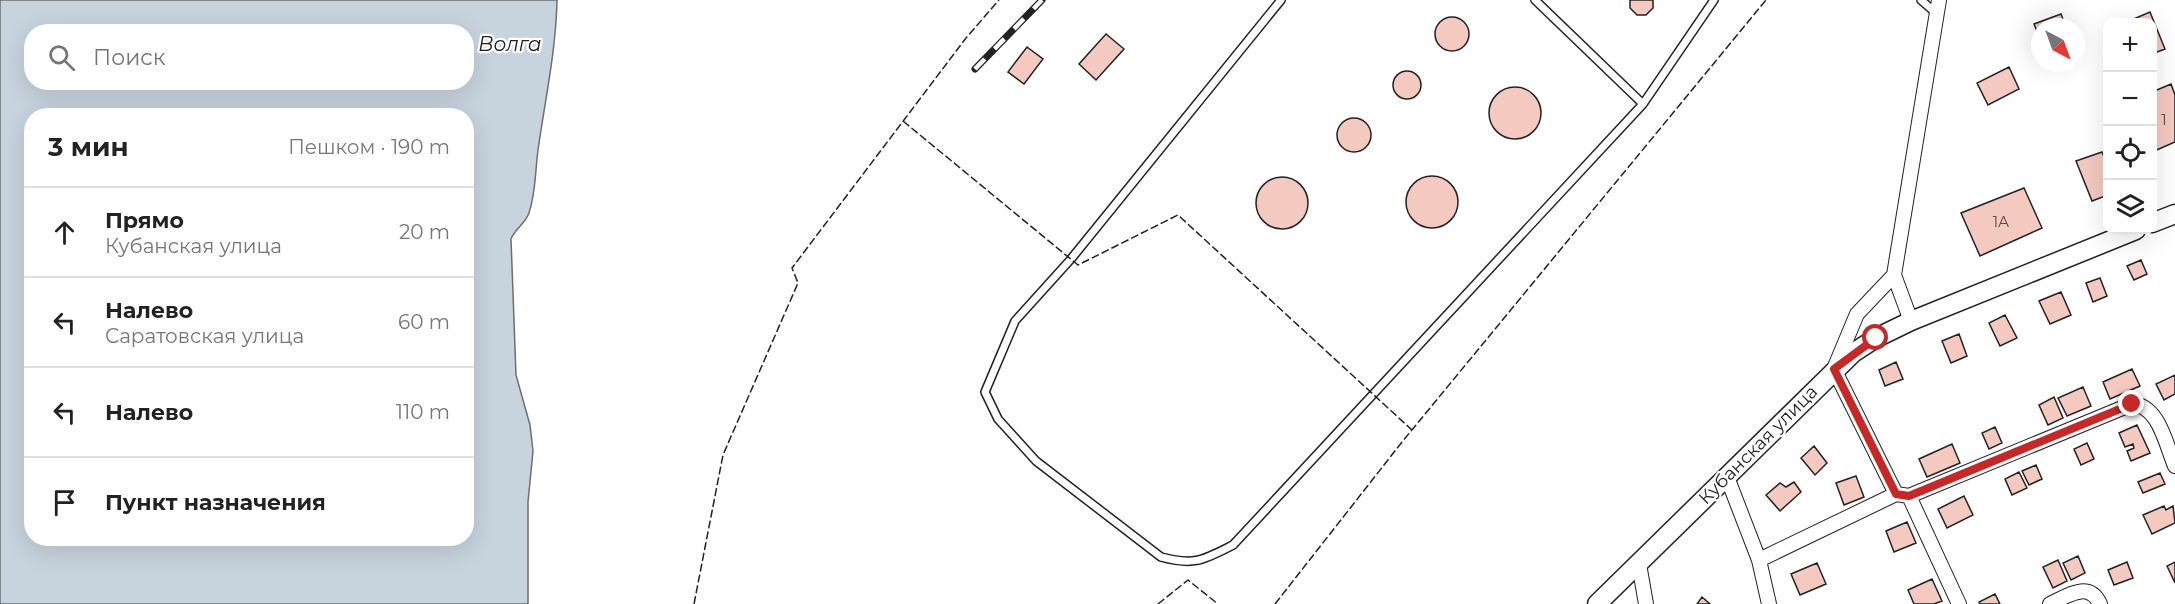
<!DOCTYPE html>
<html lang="ru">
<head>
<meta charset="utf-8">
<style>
	body { margin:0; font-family:Montserrat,sans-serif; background:#f6f6f6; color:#222 }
	.controls { position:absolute; right:18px; top:18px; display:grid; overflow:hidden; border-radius:12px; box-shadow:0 6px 24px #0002 }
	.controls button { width:54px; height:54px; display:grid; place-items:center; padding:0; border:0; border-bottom:2px solid #e0e0e0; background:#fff; color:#222; font:30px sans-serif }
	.compass { position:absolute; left:2031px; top:18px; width:54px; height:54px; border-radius:50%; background:#fff; box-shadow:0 6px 24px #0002; rotate:139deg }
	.stop { position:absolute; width:18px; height:18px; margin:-14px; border:4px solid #c62828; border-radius:50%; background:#fff }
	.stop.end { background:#c62828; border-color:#fff; box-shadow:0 2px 6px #0008 }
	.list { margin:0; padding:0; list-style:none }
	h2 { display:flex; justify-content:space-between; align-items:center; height:78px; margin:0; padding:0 24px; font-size:26px }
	h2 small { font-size:20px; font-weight:400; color:#767676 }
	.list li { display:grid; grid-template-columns:39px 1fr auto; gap:18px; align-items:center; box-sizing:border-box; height:90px; padding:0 24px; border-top:2px solid #e0e0e0 }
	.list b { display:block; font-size:22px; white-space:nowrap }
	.list p { margin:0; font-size:20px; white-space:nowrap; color:#767676 }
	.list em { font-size:20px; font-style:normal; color:#767676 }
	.icon { flex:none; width:33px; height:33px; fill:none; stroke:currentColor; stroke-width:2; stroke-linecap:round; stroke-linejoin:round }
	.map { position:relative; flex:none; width:2175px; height:604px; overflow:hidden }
	.search { position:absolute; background:#fff; box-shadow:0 6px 24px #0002; left:24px; top:24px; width:450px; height:66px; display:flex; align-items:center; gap:15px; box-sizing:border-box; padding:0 21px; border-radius:24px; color:#767676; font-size:22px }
	.panel { position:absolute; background:#fff; box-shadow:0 6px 24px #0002; left:24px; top:108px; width:450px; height:438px; border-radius:24px }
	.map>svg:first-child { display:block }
</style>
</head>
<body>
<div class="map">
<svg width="2175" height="604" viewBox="0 0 2175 604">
	<rect width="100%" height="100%" fill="#fff"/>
	<path fill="#c7d3dd" stroke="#6f6f6f" stroke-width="1.5" fill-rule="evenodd" d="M0,0H557C556,51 545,100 538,150C535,172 536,192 529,213C525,224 515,229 511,239L516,375L530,425L533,451L528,502V604H0ZM32,32H466V82H32ZM32,116H466V538H32Z"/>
	<path fill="#f3c9c0" stroke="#222" stroke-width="1.5" d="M1630,0H1653V8L1646,15H1637L1630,8Z
		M2150,12L2165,49L2152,54V22L2129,21Z
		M2061,14L2066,27H2040V39L2034,24Z
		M1435 34a17 17 0 1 1 34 0a17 17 0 1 1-34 0Z
		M1106,34L1124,49L1096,80L1079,64Z
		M1027,47L1043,59L1024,84L1008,72Z
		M2009,67L2019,89L1988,105L1977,83Z
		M1393 85a14 14 0 1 1 28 0a14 14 0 1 1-28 0Z
		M2171,84L2175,95V142L2152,152V92Z
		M1489 113a26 26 0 1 1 52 0a26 26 0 1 1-52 0Z
		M1337 135a17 17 0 1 1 34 0a17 17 0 1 1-34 0Z
		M2102,152L2108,166V195L2092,201L2076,161Z
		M1406 202a26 26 0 1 1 52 0a26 26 0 1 1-52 0Z
		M1256 203a26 26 0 1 1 52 0a26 26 0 1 1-52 0Z
		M2024,188L2042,228L1980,256L1961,213Z
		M2141,260L2147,274L2134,280L2127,266Z
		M2100,278L2107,296L2093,302L2086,283Z
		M2061,292L2071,315L2050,324L2039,301Z
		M2005,315L2017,338L2000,346L1989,323Z
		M1959,334L1967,356L1951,363L1942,341Z
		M1896,362L1903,379L1885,386L1879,370Z
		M2132,369L2140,386L2110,399L2103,382Z
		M2175,375V394L2164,400L2156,384Z
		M2083,387L2091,406L2067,416L2058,398Z
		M2054,397L2063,418L2048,425L2039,405Z
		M2137,425L2150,453L2131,461L2127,451L2134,448L2133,444L2125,447L2119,433Z
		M1995,427L2002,443L1989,449L1982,433Z
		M2087,443L2094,459L2081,465L2074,449Z
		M1952,444L1960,463L1927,477L1919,459Z
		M1814,446L1827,463L1815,475L1801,458Z
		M2036,465L2042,479L2029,485L2022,471Z
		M2019,472L2027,488L2012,495L2005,479Z
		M2160,473L2165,484L2143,493L2138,482Z
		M1856,476L1864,497L1844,505L1836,483Z
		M1794,482L1801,492L1780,511L1766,495L1780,483L1786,487Z
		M1964,496L1973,515L1947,528L1938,509Z
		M2164,506L2166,510L2173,506L2175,523L2152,534L2143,515Z
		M1907,522L1916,543L1894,552L1886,531Z
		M2078,556L2085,573L2071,580L2063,563Z
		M2058,560L2067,581L2053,588L2043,567Z
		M2127,562L2133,578L2114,585L2108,570Z
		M2175,562V583L2167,566Z
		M1817,563L1826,584L1800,595L1791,574Z
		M1932,579L1942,601L1934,604H1914L1908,590Z
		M1995,594L2000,604H1980L1979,602Z
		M1702,597L1710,604H1697Z"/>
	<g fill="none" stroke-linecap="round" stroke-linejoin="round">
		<g stroke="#222" stroke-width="10">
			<path id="service" d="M1281,0L1071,259L1015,321L985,392L998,419L1036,461L1161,557C1195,566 1203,560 1233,545L1643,104
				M1535,0L1643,104L1714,0
				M1921,0L1936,13"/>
		</g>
		<g stroke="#222" stroke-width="16">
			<path id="minor" d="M1939,0L1894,275L1857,314L1834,369L1896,494L1909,496L1959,604
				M1894,275L1911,321
				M1727,477L1759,560L1769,604
				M1909,496L2132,404C2159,405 2166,445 2175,466
				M1759,560L1896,494
				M1639,564L1646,604
				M2050,604C2067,596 2089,580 2100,604"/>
		</g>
		<g stroke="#222" stroke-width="21">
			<path id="tertiary" d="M2152,223L2175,214
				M1597,604L1853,353L1876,338L1911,321L2136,230"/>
		</g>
		<use href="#service" stroke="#fff" stroke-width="7"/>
		<use href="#minor" stroke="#fff" stroke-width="14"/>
		<use href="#tertiary" stroke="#fff" stroke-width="18"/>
		<g stroke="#222" stroke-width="7">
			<path id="rail" d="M975,69L1042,0"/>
		</g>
		<use href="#rail" stroke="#fff" stroke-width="4.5" stroke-dasharray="14" stroke-linecap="butt"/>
		<path stroke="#222" stroke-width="1.5" stroke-dasharray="8 3" stroke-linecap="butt" d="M903,121L1078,265L1178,215L1412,430
			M694,604L723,455L798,283L792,268L966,38L999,0
			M1158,604L1188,580L1218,604
			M1275,604L1402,442L1766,0"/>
	</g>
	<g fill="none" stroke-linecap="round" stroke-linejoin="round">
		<path stroke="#c62828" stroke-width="8" d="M1876,338L1834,369L1896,494L1909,496L2132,404"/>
	</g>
	<g text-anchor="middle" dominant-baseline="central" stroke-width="4.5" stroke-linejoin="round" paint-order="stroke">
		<g font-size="15" fill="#564c4a">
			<text x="2164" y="119">1</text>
			<text x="2001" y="221">1А</text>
		</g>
		<g font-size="18" fill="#222" stroke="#fff">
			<text transform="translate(1758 445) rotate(-45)">Кубанская улица</text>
		</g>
		<g font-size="20" font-style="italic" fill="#222" stroke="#fff">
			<text x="510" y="44">Волга</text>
		</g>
	</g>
</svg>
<div class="controls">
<button>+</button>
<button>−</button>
<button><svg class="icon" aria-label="locate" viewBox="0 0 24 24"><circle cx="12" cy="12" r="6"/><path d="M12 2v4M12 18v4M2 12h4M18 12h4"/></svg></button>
<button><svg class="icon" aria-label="layers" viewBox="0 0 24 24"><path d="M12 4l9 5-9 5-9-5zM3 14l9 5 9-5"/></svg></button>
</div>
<svg class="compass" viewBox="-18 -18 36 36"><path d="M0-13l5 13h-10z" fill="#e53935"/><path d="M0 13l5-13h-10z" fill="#767676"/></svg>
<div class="stop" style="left:1876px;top:338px"></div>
<div class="stop end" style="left:2132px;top:404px"></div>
<div class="search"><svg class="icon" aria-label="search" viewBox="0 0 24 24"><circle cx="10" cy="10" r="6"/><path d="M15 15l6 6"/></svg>Поиск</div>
<section class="panel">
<h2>3 мин<small>Пешком · 190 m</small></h2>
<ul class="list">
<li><svg class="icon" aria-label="ahead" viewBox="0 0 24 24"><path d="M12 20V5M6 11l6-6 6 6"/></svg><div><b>Прямо</b><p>Кубанская улица</p></div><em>20 m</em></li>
<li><svg class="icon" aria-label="left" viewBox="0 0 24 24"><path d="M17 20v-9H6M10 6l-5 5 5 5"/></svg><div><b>Налево</b><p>Саратовская улица</p></div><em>60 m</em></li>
<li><svg class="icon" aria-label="left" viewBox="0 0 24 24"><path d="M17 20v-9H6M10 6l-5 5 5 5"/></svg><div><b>Налево</b></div><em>110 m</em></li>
<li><svg class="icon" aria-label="arrive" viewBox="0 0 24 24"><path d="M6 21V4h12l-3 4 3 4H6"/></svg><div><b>Пункт назначения</b></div></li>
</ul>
</section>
</div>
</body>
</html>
